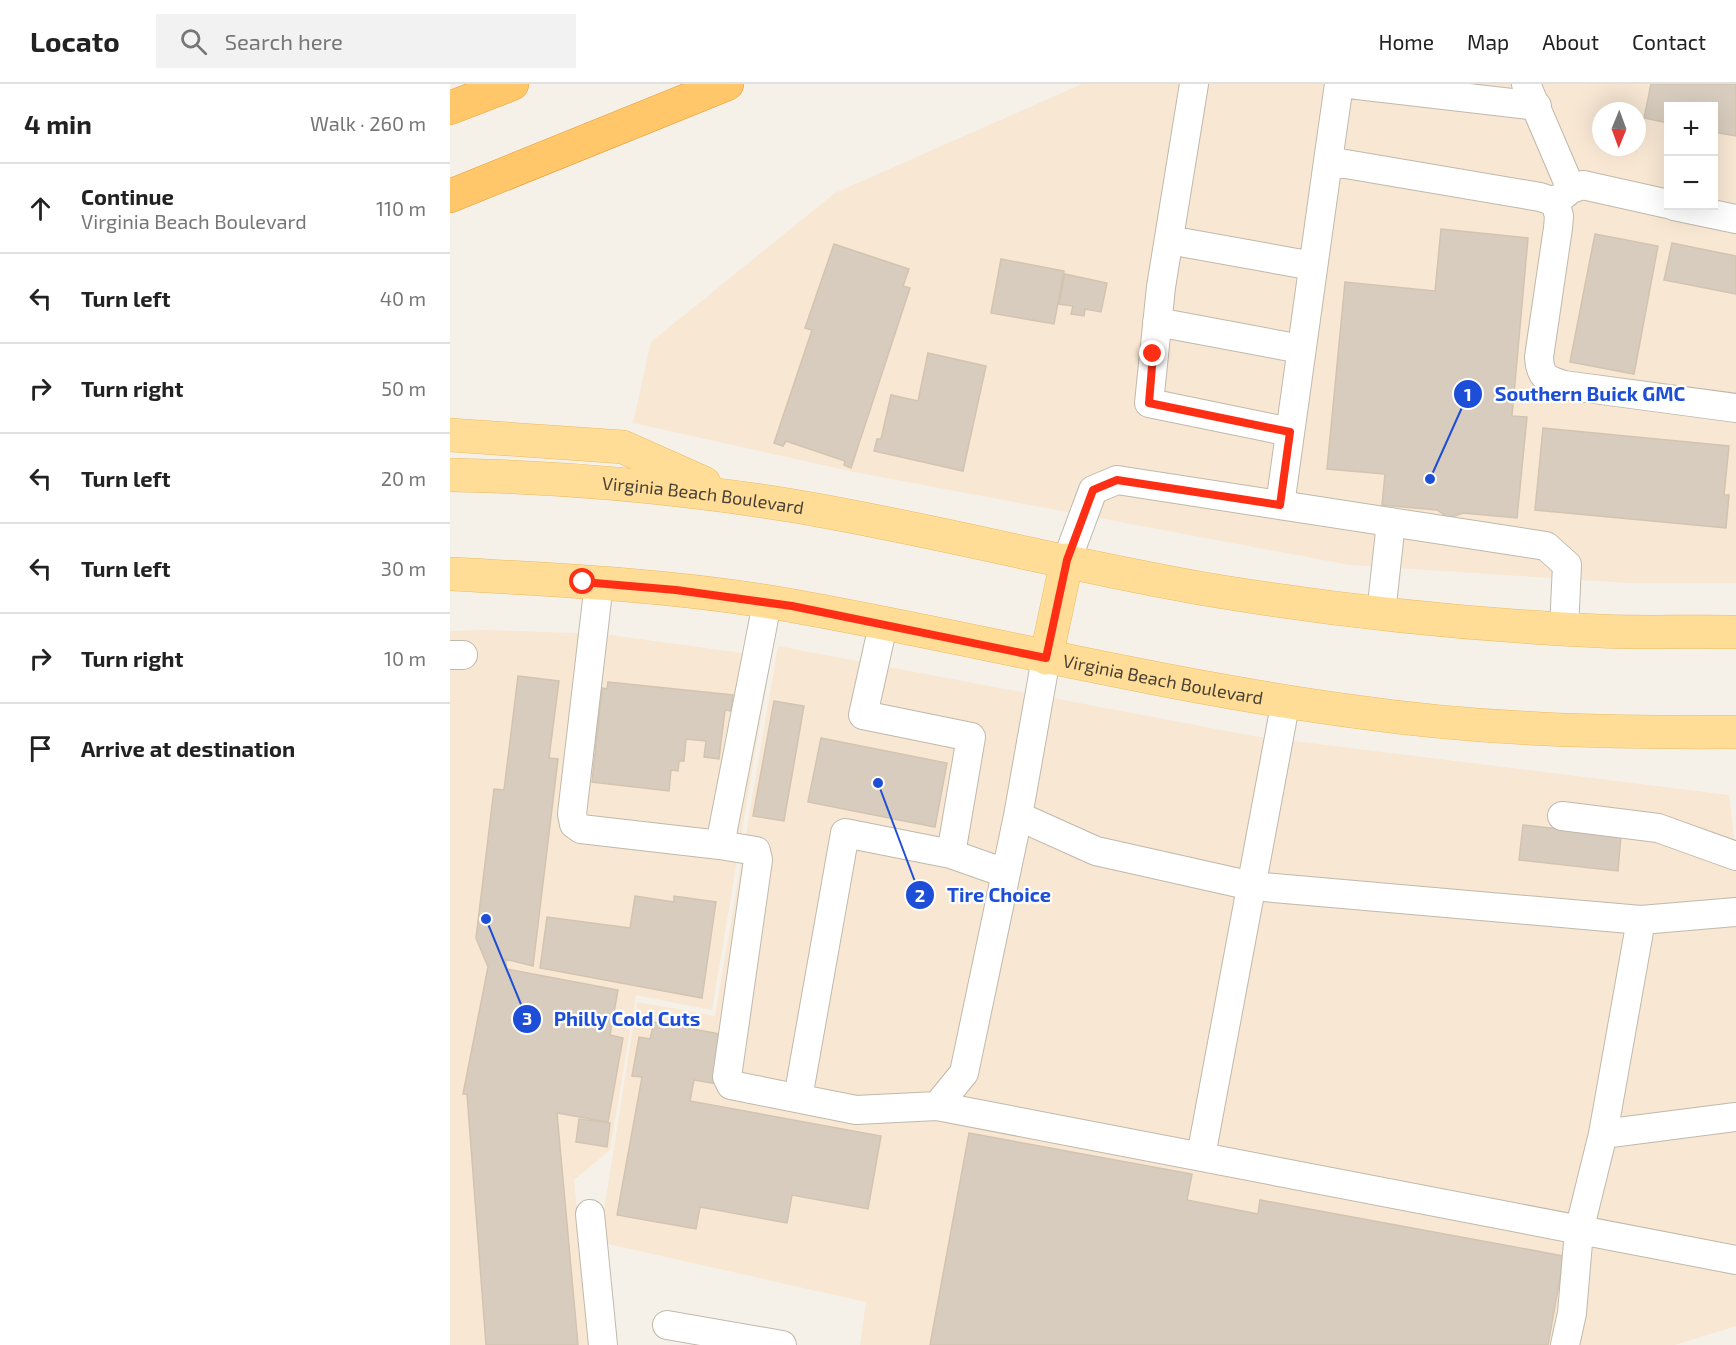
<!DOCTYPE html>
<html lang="en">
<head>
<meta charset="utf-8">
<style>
	body { margin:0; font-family:"Exo 2",sans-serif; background:#f2f2f2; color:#222 }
	.controls { position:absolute; right:18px; top:18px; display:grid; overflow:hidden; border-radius:0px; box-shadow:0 6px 24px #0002 }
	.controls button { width:54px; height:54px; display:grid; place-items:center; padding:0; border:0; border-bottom:2px solid #e0e0e0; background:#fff; color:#222; font:30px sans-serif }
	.compass { position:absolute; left:1142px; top:18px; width:54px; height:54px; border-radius:50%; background:#fff; box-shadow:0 6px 24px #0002; rotate:181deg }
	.stop { position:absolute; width:18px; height:18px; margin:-14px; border:4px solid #ff2f15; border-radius:50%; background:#fff }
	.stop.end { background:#ff2f15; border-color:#fff; box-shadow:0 2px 6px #0008 }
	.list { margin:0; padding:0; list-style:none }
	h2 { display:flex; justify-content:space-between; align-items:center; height:78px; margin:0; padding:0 24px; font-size:26px }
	h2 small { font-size:20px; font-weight:400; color:#767676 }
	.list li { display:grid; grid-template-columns:39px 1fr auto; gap:18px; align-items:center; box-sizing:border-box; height:90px; padding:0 24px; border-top:2px solid #e0e0e0 }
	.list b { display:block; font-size:22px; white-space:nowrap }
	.list p { margin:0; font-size:20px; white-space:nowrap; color:#767676 }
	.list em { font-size:20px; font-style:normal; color:#767676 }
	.icon { flex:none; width:33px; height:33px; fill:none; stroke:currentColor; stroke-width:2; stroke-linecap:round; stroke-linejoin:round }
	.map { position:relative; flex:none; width:1286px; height:1261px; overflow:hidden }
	header { display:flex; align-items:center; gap:36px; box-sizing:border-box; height:84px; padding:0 30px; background:#fff; border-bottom:2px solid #e0e0e0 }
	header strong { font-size:28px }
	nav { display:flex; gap:33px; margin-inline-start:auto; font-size:21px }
	.search { width:420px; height:54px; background:#f2f2f2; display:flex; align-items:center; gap:15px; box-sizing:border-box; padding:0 21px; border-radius:0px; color:#767676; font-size:22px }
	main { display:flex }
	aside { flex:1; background:#fff }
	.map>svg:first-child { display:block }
</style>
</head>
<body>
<header>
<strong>Locato</strong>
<div class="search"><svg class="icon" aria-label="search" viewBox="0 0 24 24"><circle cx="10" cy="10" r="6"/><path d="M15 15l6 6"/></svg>Search here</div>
<nav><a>Home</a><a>Map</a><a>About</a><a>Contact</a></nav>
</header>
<main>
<aside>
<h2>4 min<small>Walk · 260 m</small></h2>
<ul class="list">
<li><svg class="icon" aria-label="ahead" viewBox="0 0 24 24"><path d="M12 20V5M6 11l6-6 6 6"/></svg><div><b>Continue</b><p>Virginia Beach Boulevard</p></div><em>110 m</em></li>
<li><svg class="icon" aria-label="left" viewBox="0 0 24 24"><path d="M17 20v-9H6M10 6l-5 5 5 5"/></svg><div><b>Turn left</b></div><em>40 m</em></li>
<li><svg class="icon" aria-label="right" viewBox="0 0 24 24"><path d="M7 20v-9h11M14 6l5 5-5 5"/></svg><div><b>Turn right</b></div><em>50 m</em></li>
<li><svg class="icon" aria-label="left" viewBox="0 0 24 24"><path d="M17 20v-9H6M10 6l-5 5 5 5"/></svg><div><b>Turn left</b></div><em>20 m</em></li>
<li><svg class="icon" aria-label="left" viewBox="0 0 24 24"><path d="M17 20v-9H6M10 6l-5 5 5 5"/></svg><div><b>Turn left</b></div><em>30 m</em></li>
<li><svg class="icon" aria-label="right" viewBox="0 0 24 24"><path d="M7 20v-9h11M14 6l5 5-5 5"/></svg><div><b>Turn right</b></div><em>10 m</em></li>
<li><svg class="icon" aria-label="arrive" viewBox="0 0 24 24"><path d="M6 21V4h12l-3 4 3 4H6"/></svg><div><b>Arrive at destination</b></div></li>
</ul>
</aside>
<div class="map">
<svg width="1286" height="1261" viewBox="0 0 1286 1261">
	<rect width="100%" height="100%" fill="#f5f1e9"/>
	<path fill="#f7e7d3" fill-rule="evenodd" d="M632,0H1286V499H1179L900,481L404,388L183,339L201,258L385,109ZM1218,22H1264V122H1218ZM1151,27H1187V63H1151Z
		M34,546L153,550L321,573L262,926L186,911L160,1066L124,1096L140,1261H0V547Z
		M328,562L803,652L1279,711L1286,771V1242L1225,1261H410L416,1218L149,1158L187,918L265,932Z"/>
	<path fill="#d7ccbd" stroke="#d2c4b0" stroke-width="1.5" d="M1201,0H1286V52L1264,48V22H1218V39L1194,34Z
		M991,145L1078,154L1062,332L1077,333L1067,434L1013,429L999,434L987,426L932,421L935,390L877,385L895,198L985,207Z
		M1145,150L1208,162L1184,290L1120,278Z
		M1222,159L1286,172V210L1214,196Z
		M384,160L459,185L453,202L460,204L401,384L394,381L395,377L336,357L333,362L324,359L362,246L355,244Z
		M551,175L614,187L604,240L541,229Z
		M615,190L657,199L651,228L635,225L634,232L621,230L623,222L609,220Z
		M478,269L536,282L513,387L424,367L427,355H431L441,311L468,317Z
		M1093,344L1279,362L1274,411H1279L1276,444L1085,426Z
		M68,592L109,597L99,674L108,675L83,882L55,875L57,885L168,906L160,951L173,954L158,1038L107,1029L128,1261H36L17,1010H13L38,883L26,854L44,705L54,706Z
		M158,598L283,611L281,627L275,626L269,675L254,673L256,657L236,655L234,677H229L228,687L221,686L219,707L142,698L152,604L157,605Z
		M324,617L354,622L334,737L303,732Z
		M371,654L497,679L485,743L358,718Z
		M1073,741L1171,752L1168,787L1069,776Z
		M185,812L224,818V812L266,818L252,914L90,884L97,833L180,844Z
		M204,938L276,951L267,1000L244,996L240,1017L431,1052L418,1125L342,1111L337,1139L250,1123L246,1145L167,1131L192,993L182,992L189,953L200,955Z
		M129,1035L160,1039L157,1063L126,1058Z
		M519,1049L742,1090L737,1116L808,1130L810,1116L1114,1172L1098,1261H480Z"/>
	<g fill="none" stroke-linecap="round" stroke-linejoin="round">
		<g stroke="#c1b8ab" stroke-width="30">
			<path id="minor" d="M744,0L711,203L699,319L840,348
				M899,0L1087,22
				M1076,0L1121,105
				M878,77L889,0
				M1105,118L1121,105L1133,101L1218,120
				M1224,122L1286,135
				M719,156L863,182
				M707,238L851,265
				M830,421L878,77L1090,113L1105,118L1109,132L1108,144L1089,273C1090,292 1096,296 1114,301L1286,324
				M617,476L643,406L667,396L1096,462L1117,481L1114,545
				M149,499L122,730L124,740L131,745L270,761
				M317,519L270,761L306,767L308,776L277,993L281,1001L406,1026L487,1022L1286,1176
				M931,530L941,438
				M433,541L413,631L521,653L501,770L555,789
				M0,571H13
				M568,732L646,767L802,802L1191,836L1286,828
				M1112,732L1208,744L1286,772
				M348,1014L395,749L501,770
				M487,1022L514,989L568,732L596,574
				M1153,1050L1191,836
				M751,1072L836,616
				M140,1130L153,1261
				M217,1241L332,1261
				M1115,1261L1122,1229L1129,1147L1153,1050L1286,1033"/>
		</g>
		<g stroke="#e9bb62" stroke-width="34">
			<g id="major">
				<path d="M0,351L173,363L254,399"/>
				<path id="s1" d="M0,391C113,393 226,403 338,421C484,445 627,484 773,508C897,528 1023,541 1149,547C1194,549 1240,547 1286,548"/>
				<path id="s2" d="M0,490C115,496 231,502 344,522C532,556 719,603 908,628C1034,646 1159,649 1286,648"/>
				<path d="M596,574L617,476"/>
			</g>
		</g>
		<g stroke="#e49c33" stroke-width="34">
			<path id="highway" d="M0,24L62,0
				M0,112L277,0"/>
		</g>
		<use href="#minor" stroke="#fff" stroke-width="28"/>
		<use href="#major" stroke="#ffdd97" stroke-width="33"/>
		<use href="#highway" stroke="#ffc769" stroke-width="33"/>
	</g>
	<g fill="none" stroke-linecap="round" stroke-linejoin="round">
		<path stroke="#ff2f15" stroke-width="8" d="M133,498L226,506L342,522L596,574L617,476L643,406L667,396L830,421L840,348L699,319L703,270"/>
	</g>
	<g text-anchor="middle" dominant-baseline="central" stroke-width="4.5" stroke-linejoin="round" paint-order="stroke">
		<g font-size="18" fill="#494137" stroke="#fff">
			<text stroke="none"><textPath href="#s1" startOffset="254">Virginia Beach Boulevard</textPath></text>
			<text stroke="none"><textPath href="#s2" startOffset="722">Virginia Beach Boulevard</textPath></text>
		</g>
	</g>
	<path fill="none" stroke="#1d4ed8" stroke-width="2" d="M980 395L1018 310M428 699L470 811M36 835L77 935"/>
	<g fill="#1d4ed8" stroke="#fff" stroke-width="2">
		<circle cx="980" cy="395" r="6"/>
		<circle cx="428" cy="699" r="6"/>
		<circle cx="36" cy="835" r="6"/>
		<circle cx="1018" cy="310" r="15"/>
		<circle cx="470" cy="811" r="15"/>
		<circle cx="77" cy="935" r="15"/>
	</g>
	<g font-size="18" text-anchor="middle" font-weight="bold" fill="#fff">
		<text x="1018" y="317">1</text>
		<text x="470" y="818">2</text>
		<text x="77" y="941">3</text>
	</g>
	<g font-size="20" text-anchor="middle" font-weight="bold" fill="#1d4ed8" stroke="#fff" stroke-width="4.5" stroke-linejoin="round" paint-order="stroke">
		<text x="1140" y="317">Southern Buick GMC</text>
		<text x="549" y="818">Tire Choice</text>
		<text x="177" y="942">Philly Cold Cuts</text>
	</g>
</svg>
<div class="controls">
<button>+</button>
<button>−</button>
</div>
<svg class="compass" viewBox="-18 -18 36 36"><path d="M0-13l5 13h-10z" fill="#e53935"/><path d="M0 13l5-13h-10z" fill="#767676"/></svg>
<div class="stop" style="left:133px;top:498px"></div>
<div class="stop end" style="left:703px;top:270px"></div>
</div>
</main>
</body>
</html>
